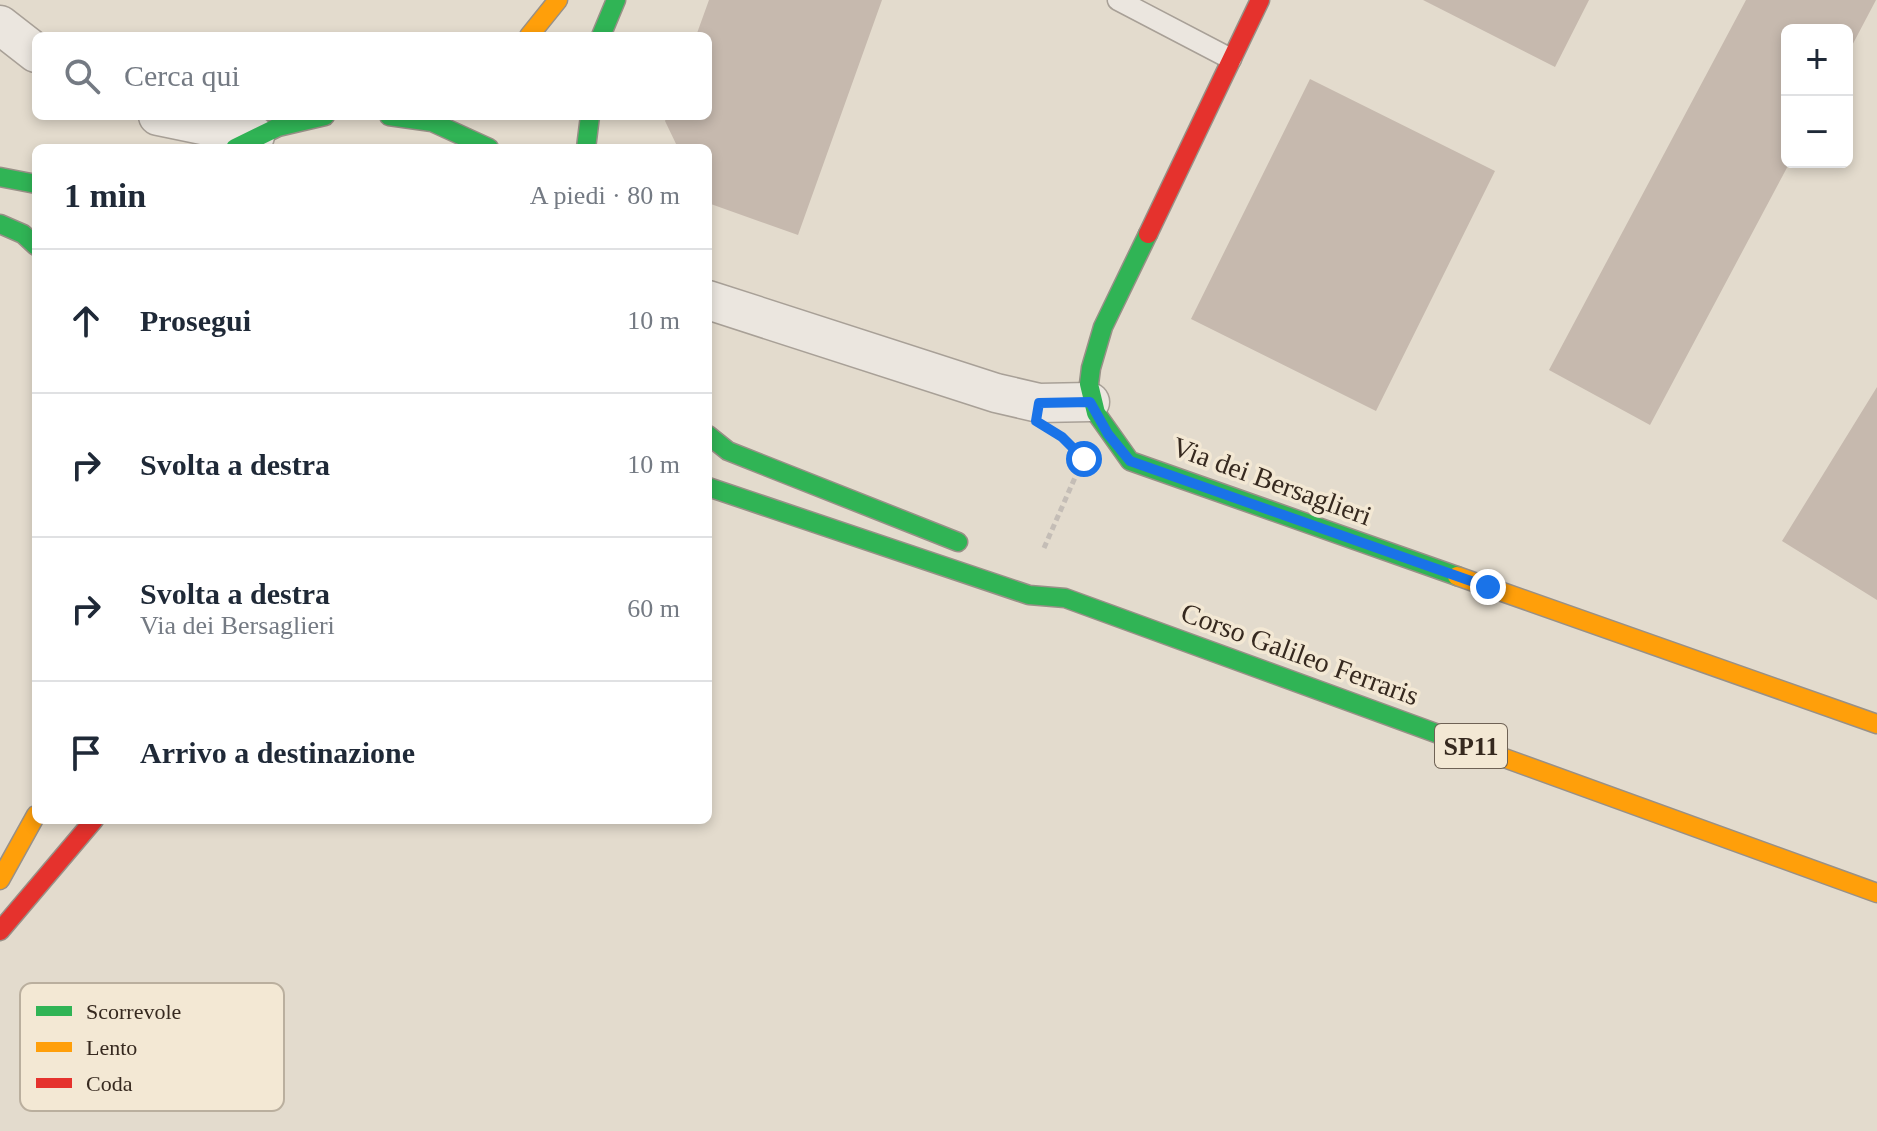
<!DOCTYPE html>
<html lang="it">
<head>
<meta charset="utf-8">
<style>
	body { margin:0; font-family:"Times New Roman",serif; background:#f6f6f7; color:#1f2937 }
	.controls { position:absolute; right:24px; top:24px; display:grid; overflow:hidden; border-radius:12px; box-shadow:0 4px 12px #0003 }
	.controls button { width:72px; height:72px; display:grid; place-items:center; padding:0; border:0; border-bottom:2px solid #e0e1e3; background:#fff; color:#1f2937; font:40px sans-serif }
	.stop { position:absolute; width:24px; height:24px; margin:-18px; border:6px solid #1a73e8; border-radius:50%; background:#fff }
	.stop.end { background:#1a73e8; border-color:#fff; box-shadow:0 2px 8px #0008 }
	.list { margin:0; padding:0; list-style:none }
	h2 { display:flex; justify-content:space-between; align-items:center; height:104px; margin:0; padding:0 32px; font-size:34px }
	h2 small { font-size:26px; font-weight:400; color:#747a83 }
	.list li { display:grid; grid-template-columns:52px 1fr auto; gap:24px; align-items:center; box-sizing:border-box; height:144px; padding:0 32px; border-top:2px solid #e0e1e3 }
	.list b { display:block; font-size:30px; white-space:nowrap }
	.list p { margin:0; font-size:26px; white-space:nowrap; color:#747a83 }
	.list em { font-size:26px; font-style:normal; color:#747a83 }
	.icon { flex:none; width:44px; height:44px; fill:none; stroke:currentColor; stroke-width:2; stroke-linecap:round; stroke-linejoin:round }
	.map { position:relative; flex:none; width:1877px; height:1131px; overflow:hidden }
	.search { position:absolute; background:#fff; box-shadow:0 4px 12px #0003; left:32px; top:32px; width:680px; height:88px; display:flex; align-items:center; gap:20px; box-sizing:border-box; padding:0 28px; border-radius:12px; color:#747a83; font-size:30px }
	.panel { position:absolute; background:#fff; box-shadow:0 4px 12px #0003; left:32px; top:144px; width:680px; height:680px; border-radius:12px }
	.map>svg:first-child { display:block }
</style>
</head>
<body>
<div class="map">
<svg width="1877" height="1131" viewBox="0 0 1877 1131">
	<rect width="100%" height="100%" fill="#e3dbcd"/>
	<path fill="#c6b9ae" d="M709,0H882L798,235L708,203V148H678L665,121L667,116H708V36H696Z
		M1423,0H1589L1555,67Z
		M1746,0H1876L1847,55V30H1787V162H1790L1650,425L1549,370Z
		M1310,79L1495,171L1376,411L1191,319Z
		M1877,387V600L1782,541Z"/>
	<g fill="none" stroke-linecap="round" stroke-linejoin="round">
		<g stroke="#a8a097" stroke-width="23">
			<path id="lane" d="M1118,0L1231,59"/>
		</g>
		<g stroke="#a8a097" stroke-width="41">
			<path id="street" d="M0,25L36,53
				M158,116L255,136
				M708,300L996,393L1039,403L1090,402"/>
		</g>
		<g stroke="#989087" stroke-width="21">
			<path id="fast" d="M601,36L616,0
				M389,116L432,122L489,148
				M235,148L278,127L325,116
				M586,148L590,116
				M0,177L36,184
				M0,224L23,234L36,246
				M1148,234L1103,327L1091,368L1089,384L1096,413L1130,461L1457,576
				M708,435L728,451L958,542
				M708,487L1029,595L1065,598L1496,755"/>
		</g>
		<g stroke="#989087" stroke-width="21">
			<path id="slow" d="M529,36L558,0
				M1457,576L1877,724
				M1496,755L1877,893
				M0,880L36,815"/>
		</g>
		<g stroke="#989087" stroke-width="21">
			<path id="jam" d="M1148,234L1260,0
				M0,931L94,820"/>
		</g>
		<path stroke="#c4bdb6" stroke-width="5" stroke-dasharray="6 4" stroke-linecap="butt" d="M1044,548L1077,473"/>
		<use href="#lane" stroke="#ebe6df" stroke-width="20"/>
		<use href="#street" stroke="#ebe6df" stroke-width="38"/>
		<use href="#fast" stroke="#30b455" stroke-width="18"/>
		<use href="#slow" stroke="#ff9f0a" stroke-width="18"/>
		<use href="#jam" stroke="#e5322d" stroke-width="18"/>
	</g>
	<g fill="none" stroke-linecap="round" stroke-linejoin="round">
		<path stroke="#1a73e8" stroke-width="10" d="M1084,459L1062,437L1036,421L1039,403L1090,402L1108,434L1130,461L1488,587"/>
	</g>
	<g text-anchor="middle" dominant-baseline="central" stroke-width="7" stroke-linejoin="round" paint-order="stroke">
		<rect fill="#f3e8d4" stroke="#6f6255" stroke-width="2" x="1435" y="724" width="72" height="44" rx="6"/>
		<g font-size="26" font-weight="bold" fill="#36291f">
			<text x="1471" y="746">SP11</text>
		</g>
		<g font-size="28" fill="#36291f" stroke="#f3e8d4">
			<text transform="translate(1272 481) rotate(20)">Via dei Bersaglieri</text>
			<text transform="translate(1300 654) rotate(20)">Corso Galileo Ferraris</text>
		</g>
	</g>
	<rect x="20" y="983" width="264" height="128" rx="12" fill="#f3e8d4" stroke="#baaf9e" stroke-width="2"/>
	<rect x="36" y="1006" width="36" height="10" fill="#30b455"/>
	<rect x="36" y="1042" width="36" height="10" fill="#ff9f0a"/>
	<rect x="36" y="1078" width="36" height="10" fill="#e5322d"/>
	<g font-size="22" fill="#36291f">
		<text x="86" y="1019">Scorrevole</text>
		<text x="86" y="1055">Lento</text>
		<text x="86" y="1091">Coda</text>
	</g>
</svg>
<div class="controls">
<button>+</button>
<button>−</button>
</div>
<div class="stop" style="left:1084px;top:459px"></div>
<div class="stop end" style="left:1488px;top:587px"></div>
<div class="search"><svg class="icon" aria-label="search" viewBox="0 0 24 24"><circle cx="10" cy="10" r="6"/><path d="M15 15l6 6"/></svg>Cerca qui</div>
<section class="panel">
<h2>1 min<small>A piedi · 80 m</small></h2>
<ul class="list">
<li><svg class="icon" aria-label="ahead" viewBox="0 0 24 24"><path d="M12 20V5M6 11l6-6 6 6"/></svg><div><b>Prosegui</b></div><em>10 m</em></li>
<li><svg class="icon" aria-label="right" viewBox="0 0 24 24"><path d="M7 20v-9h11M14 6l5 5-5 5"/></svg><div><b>Svolta a destra</b></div><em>10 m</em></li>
<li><svg class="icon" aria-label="right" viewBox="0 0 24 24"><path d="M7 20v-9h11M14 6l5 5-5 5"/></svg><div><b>Svolta a destra</b><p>Via dei Bersaglieri</p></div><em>60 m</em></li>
<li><svg class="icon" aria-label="arrive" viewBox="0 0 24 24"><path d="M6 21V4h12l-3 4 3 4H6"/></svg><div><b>Arrivo a destinazione</b></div></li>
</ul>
</section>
</div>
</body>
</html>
